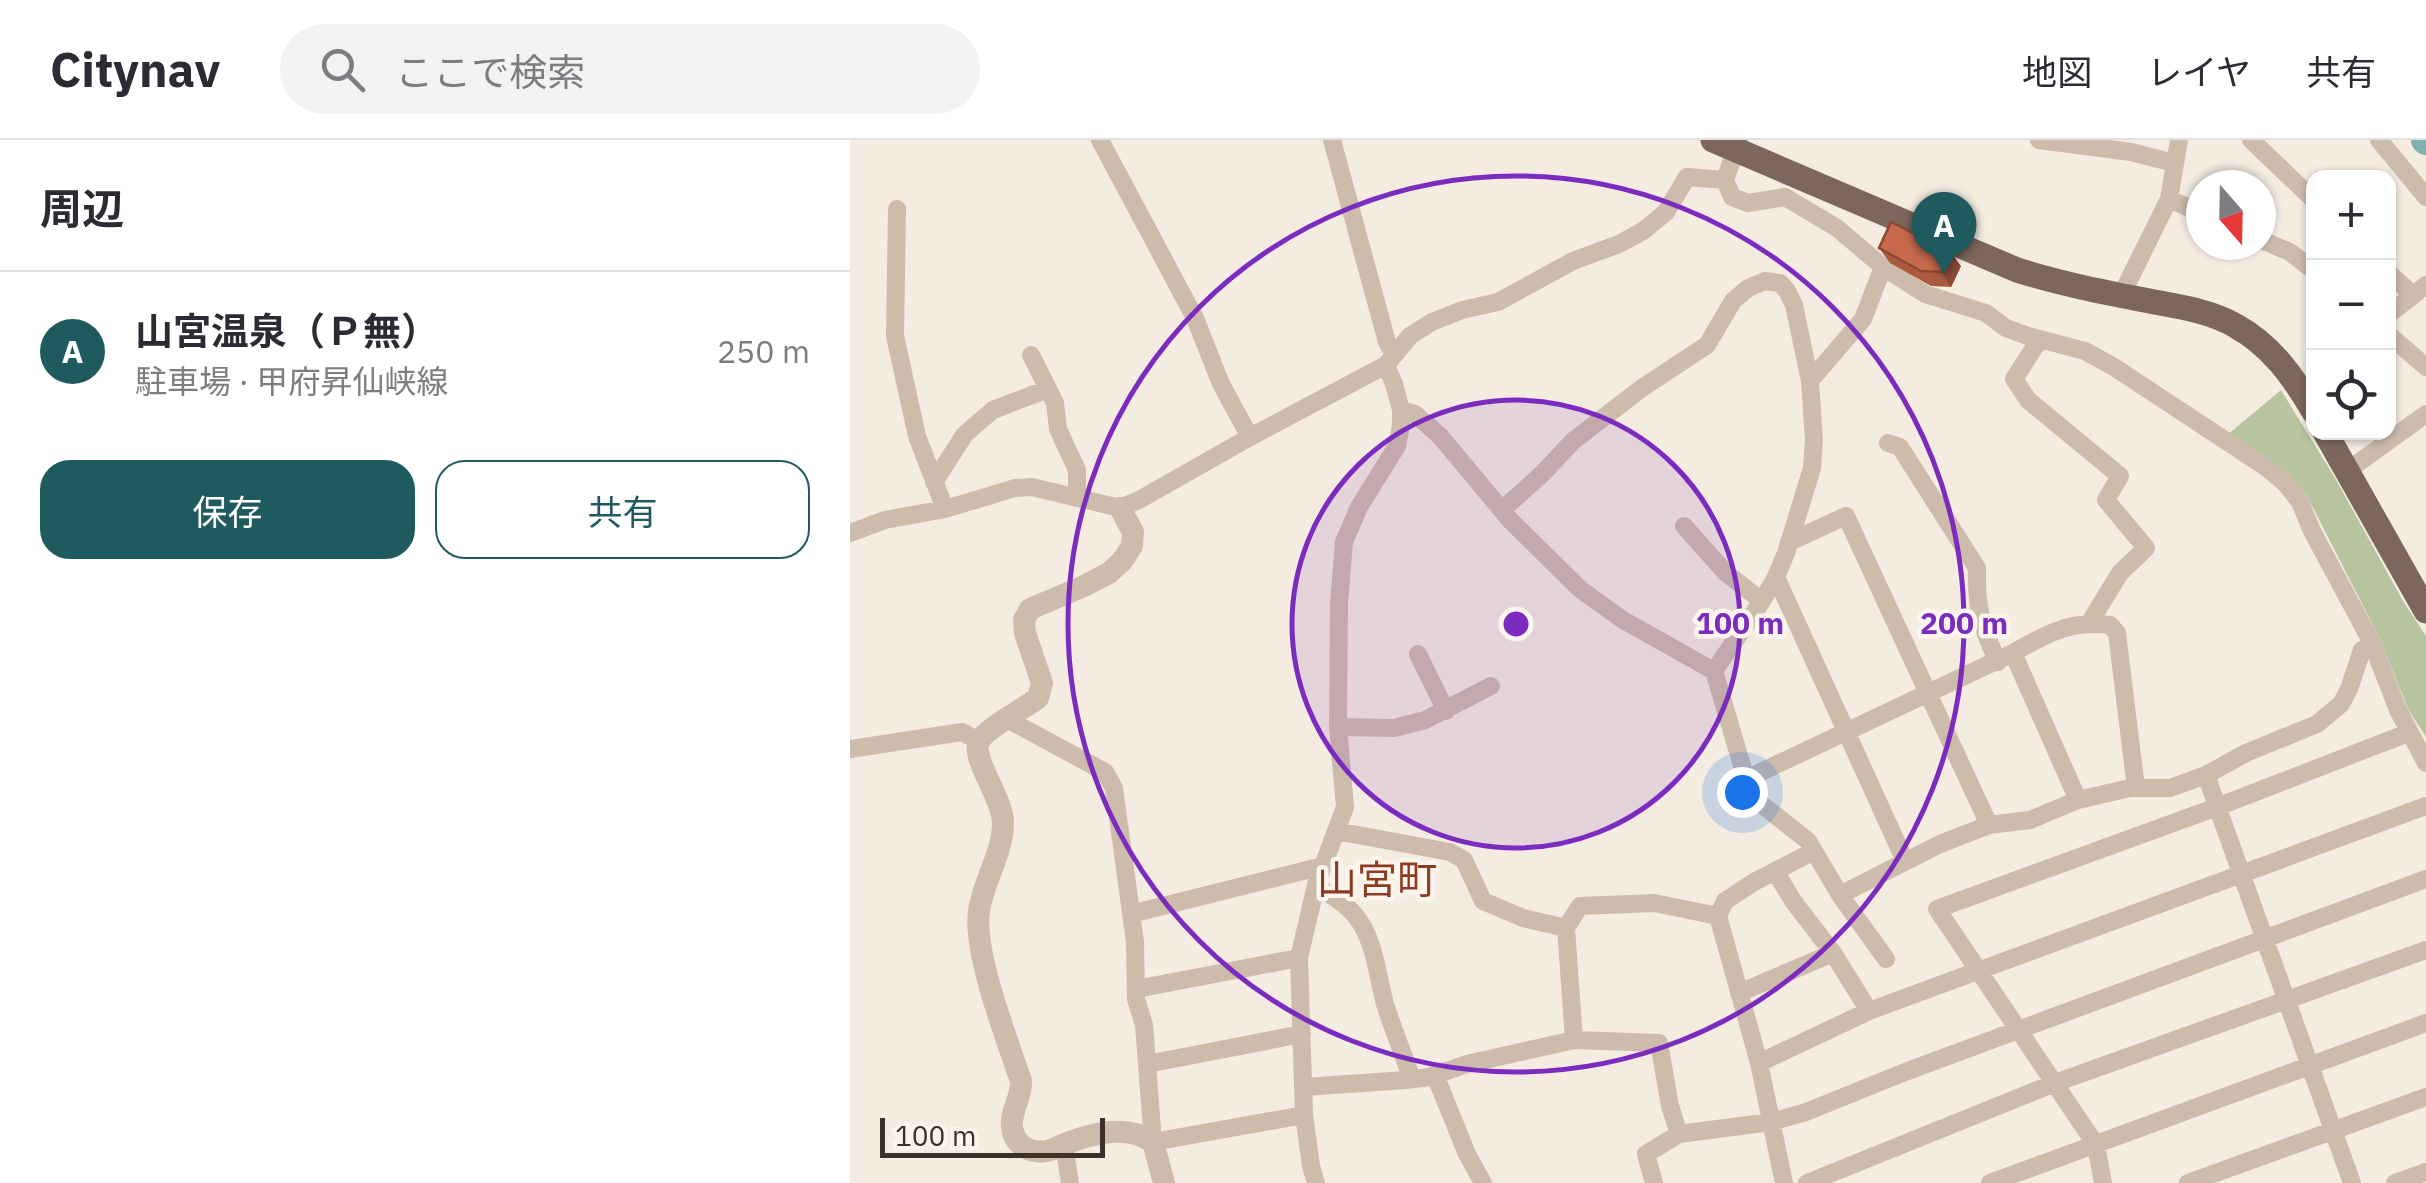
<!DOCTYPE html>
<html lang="ja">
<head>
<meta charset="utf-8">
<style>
	body { margin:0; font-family:"IBM Plex Sans","Noto Sans JP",sans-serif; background:#f2f2f3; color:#2b2b33 }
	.controls { position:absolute; right:30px; top:30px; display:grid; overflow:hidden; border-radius:20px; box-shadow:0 2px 8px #0004 }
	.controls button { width:90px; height:90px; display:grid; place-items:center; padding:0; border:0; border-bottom:2px solid #e1e1e2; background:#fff; color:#2b2b33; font:50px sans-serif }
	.compass { position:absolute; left:1336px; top:30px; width:90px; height:90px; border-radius:50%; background:#fff; box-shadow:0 2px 8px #0004; rotate:160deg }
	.scale { position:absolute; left:30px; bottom:25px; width:225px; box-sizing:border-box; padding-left:10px; border:5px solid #3b302b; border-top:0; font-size:28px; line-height:35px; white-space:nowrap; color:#3b302b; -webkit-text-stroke:8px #fbf5ee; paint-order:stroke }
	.you { position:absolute; left:892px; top:652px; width:35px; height:35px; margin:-25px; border:8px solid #fff; border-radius:50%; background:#1a73e8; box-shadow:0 0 0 15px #1a73e833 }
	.badge { display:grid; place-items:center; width:65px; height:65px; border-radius:50%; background:#1f5a5e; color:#fff; font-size:32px; font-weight:700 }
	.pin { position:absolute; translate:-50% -82px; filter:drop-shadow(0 2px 5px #0008) }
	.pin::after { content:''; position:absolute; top:52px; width:35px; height:30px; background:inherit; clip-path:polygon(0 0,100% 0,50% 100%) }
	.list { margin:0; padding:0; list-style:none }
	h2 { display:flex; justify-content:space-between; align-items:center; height:130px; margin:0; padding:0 40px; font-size:42px }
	h2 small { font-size:32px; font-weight:400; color:#7c7c81 }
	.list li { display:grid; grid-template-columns:65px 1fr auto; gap:30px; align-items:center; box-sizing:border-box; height:160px; padding:0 40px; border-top:2px solid #e1e1e2 }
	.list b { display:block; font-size:38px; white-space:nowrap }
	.list p { margin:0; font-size:32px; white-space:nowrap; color:#7c7c81 }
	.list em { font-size:32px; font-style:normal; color:#7c7c81 }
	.actions { display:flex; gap:20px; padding:30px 40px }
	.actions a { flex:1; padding:22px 0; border:2px solid #1f5a5e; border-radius:30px; text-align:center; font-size:35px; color:#1f5a5e }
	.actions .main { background:#1f5a5e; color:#fff }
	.icon { flex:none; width:55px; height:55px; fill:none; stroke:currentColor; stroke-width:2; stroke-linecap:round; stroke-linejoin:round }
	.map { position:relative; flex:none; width:1576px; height:1043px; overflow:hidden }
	header { display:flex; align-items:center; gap:60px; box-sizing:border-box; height:140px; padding:0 50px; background:#fff; border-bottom:2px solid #e1e1e2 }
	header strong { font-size:48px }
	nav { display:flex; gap:55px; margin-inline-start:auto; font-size:35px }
	.search { width:700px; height:90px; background:#f2f2f3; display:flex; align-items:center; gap:25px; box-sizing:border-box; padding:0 35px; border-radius:55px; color:#7c7c81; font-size:38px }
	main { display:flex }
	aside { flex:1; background:#fff }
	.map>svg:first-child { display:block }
</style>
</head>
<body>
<header>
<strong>Citynav</strong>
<div class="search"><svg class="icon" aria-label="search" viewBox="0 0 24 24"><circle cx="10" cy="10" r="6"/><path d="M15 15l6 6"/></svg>ここで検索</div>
<nav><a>地図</a><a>レイヤ</a><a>共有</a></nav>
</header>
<main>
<aside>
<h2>周辺<small></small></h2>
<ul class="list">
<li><span class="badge">A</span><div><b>山宮温泉（Ｐ無）</b><p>駐車場 · 甲府昇仙峡線</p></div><em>250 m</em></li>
</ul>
<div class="actions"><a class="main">保存</a><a>共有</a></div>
</aside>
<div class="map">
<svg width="1576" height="1043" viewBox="0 0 1576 1043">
	<rect width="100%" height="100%" fill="#f4ebe1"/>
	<path fill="#b8c4a0" d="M1431,250L1485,338L1553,461L1576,496V597L1558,569L1530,499L1457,356C1434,327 1409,313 1377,295Z"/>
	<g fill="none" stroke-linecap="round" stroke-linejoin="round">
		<path stroke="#7fb0b2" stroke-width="28" d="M1575,0L1576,1"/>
		<path stroke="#cdbbac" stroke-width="18" d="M250,0L345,178L371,244L400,297
			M482,0L537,202L544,214
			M889,0L875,40L882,57L898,63L935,57L987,88L1033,127L1075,154L1136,173L1156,188L1178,196L1235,211L1264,227L1417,328L1435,343L1450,362L1462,391L1522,503L1548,570L1576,623
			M1189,0L1281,12L1324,23
			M1401,0L1464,60
			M1529,0L1576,57
			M1319,59L1351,73
			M47,69L45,196L67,296L95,369
			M1411,100L1440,112L1464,131
			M1033,127L1013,179L960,241L964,300L962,328L936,413L926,437L912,461L864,531L901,656L958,701L990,755L1090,704L1139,685L1180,680L1228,660L1280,648H1320L1356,635L1396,613L1467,584L1491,564L1499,549L1512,510L1522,503
			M1538,132L1563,155
			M1271,156L1319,59L1329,0
			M1538,175L1576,145
			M1538,194L1576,227
			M1190,199L1164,239L1178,260L1270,336L1256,360L1296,408L1270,433L1240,482
			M181,215L205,263L208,289L227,330V358
			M551,270L565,274L590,296L660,380L730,449L773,480L864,531
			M1038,303L1050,307L1127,428C1126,467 1131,486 1148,522
			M1497,331L1576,274
			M84,342L115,294L143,270L198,249
			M652,370L693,333L723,301L792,248L857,205L883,161L898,148L915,141L930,143L937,151L944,165L960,241
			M834,386L876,433L912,461
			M0,393L35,380L95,369L165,348L182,347L270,368L289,360L400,297L536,225L560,196L582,182L612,170L648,162L723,121L769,104L793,91L816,72L837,37L875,40
			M939,402L996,376L1139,685
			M926,437L1055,721
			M1163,513C1196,494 1220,480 1260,485L1267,493L1286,648
			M568,514L596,571
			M157,579L255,632L264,648L285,802L286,859L294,885L303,1002L454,975
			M488,587L544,588L575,580L641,546
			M0,609L112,592L129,601
			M1356,635L1502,1043
			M896,639L1163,513L1228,660
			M486,691L600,712L614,720L633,761L673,778L716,788
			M925,731L943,761L983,813L1019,871
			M466,745C479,754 494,762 504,774C525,798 527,835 535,864C543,889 553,914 562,939
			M990,755L1036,819
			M281,774L473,726
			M286,849L449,818
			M889,853L983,813
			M724,900L716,788L730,766L804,763L868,776
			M909,923L1019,871L1576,666
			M297,924L452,894
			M585,935L617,1014L633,1043
			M454,947L556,940L579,937L617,924L724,900L809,903L820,966L829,994
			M214,1004L220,1043
			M466,1043L461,1026L454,975L449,818L466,745L495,667L488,587L489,463L494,402L509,367L547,306L551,286V270L544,244L536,225
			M804,1043L796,1014L829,994L921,982L956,972L1055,932L1576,739
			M934,1043L909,923L868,776L875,761L904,742L964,711
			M957,1043L1205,943L1576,810
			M1140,1043L1576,883
			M1253,1043L1246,1005L1087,769L1367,667L1558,593
			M1338,1043L1576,957
			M1545,1043L1576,1032"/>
		<path stroke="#cdbbac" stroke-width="22" d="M270,368L283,392L282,406L272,421L259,433L234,446L180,469L174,480L175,493L192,543L188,558C175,568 132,590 128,604C124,623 153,659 153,683C153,713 133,742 129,771C123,813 157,899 171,941C172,957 160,972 162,987C164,1005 180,1014 197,1011C199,1011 210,1006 212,1005C240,994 276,983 303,1002L314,1043"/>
		<path stroke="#7d675c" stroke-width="25" d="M863,0L1167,130C1208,143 1248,151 1289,159C1322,166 1357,169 1386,186C1422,206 1444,238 1464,272
			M1475,292L1576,471"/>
	</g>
	<path fill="#ac5a40" d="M1029,108L1111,126L1101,147L1081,146L1040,123Z"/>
	<path fill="#8c4a34" d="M1100,111L1111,126L1101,147L1091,132Z"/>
	<path fill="#c8694b" stroke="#8c4a34" stroke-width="2.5" d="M1041,82L1100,111L1091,132L1071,131L1029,108Z"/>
	<circle cx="666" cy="484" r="224" fill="#7b2cbf" fill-opacity=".12"/>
	<g fill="none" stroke="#7b2cbf" stroke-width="5">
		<circle cx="666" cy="484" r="224"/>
		<circle cx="666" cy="484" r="448"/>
	</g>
	<g text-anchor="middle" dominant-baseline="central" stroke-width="9" stroke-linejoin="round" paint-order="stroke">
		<g font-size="40" fill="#8c3b22" stroke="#fbf5ee">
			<text x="527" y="739">山宮町</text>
		</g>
	</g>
	<circle cx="666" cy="484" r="15" fill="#7b2cbf" stroke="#fbf5ee" stroke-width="5"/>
	<g font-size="30" text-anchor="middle" font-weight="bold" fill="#7b2cbf" stroke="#fbf5ee" stroke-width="9" stroke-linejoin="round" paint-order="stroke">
		<text x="890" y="494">100 m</text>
		<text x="1114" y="494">200 m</text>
	</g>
</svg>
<div class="controls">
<button>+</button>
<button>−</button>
<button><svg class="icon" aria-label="locate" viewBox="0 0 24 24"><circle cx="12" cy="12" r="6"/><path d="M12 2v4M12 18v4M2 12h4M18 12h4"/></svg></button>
</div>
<svg class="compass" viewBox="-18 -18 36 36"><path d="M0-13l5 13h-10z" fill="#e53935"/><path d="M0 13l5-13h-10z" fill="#7c7c81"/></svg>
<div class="scale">100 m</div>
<div class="you"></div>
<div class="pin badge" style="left:1094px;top:134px">A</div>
</div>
</main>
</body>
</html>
